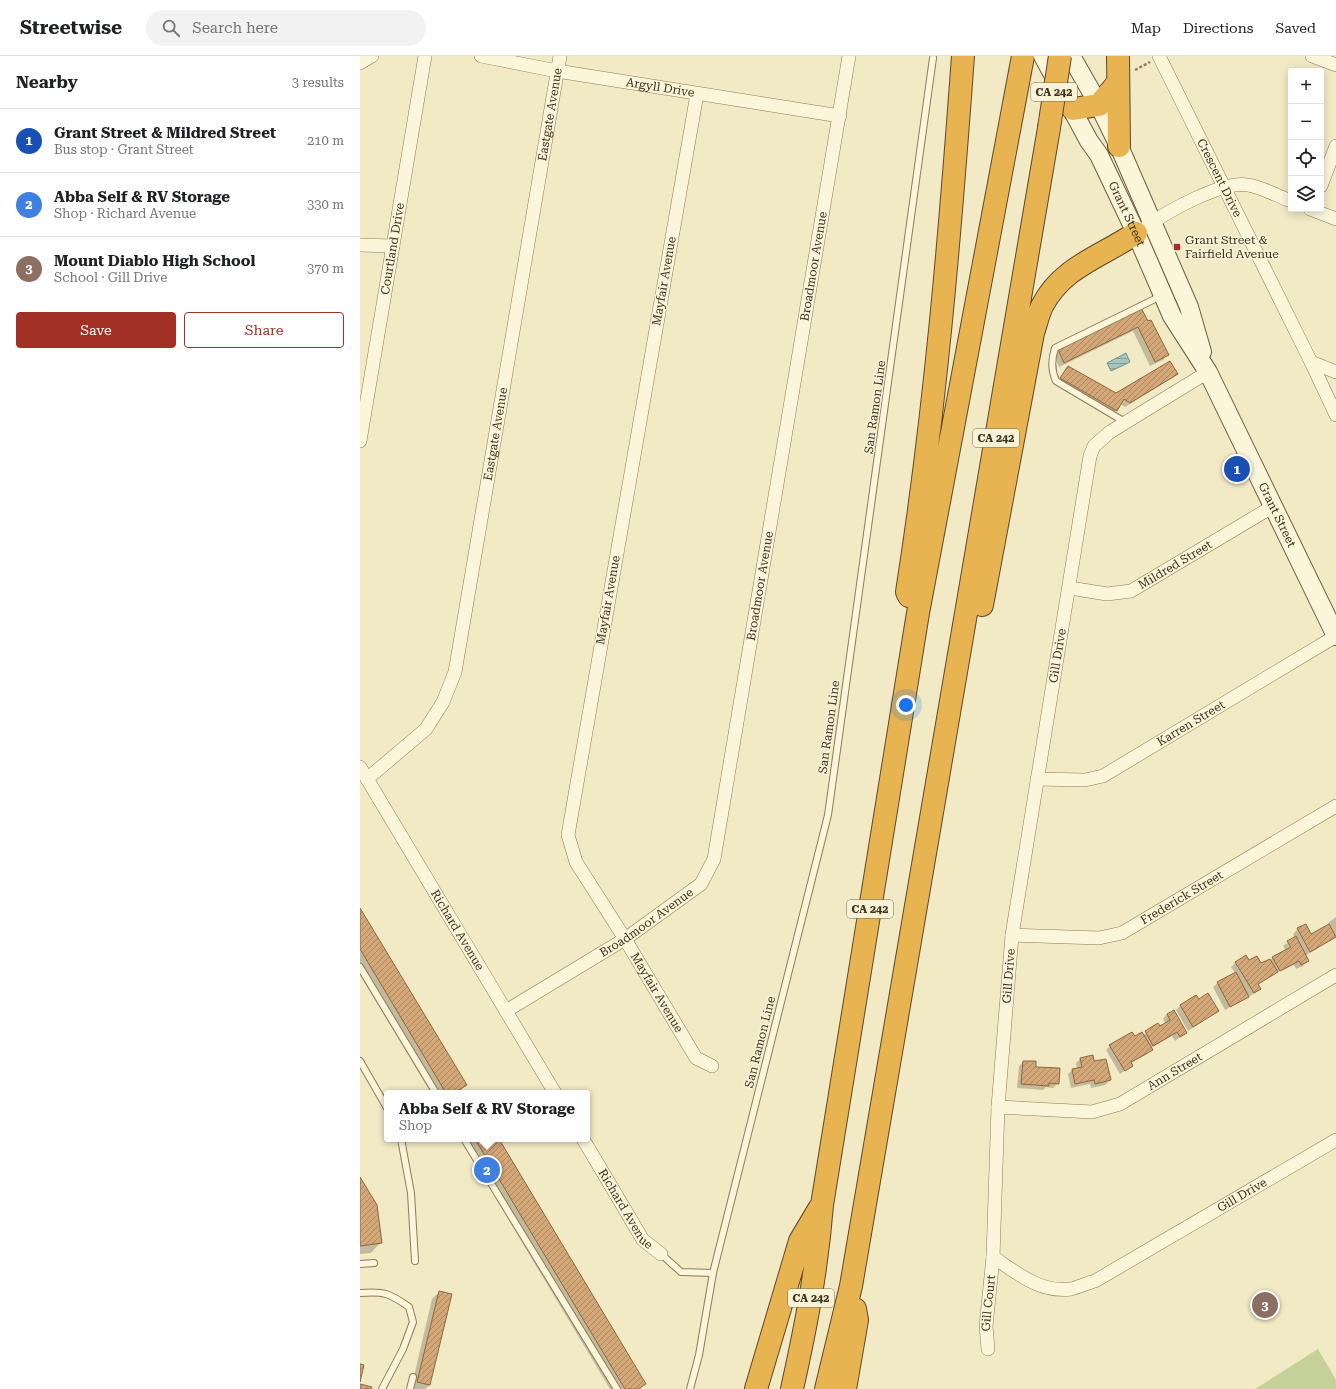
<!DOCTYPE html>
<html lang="en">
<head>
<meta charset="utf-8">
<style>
	body { margin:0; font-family:"Roboto Serif",serif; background:#f2f2f2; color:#202124 }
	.controls { position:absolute; right:12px; top:12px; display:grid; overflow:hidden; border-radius:4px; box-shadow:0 2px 10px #0003 }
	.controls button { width:36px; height:36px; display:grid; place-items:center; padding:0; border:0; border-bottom:1px solid #e0e0e0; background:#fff; color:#202124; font:20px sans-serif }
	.you { position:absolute; left:546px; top:649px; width:14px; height:14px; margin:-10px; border:3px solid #fff; border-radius:50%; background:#1a73e8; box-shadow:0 0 0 6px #1a73e833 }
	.badge { display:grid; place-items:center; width:26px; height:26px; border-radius:50%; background:#a33024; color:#fff; font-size:13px; font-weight:700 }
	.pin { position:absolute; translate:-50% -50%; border:2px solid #fff; box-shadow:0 1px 4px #0006 }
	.popup { position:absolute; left:24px; top:1034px; width:206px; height:52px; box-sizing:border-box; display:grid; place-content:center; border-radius:4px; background:#fff; filter:drop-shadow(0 1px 3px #0005); font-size:13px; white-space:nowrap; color:#757577 }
	.popup b { font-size:15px; color:#202124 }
	.popup::after { content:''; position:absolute; left:50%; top:100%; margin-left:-8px; border:8px solid transparent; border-top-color:#fff }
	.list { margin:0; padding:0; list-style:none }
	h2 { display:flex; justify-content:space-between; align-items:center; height:52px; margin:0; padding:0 16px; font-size:17px }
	h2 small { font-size:13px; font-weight:400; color:#757577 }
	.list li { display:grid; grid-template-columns:26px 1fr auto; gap:12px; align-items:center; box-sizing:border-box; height:64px; padding:0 16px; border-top:1px solid #e0e0e0 }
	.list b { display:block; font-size:15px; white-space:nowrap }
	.list p { margin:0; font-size:13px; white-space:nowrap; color:#757577 }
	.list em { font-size:13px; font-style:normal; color:#757577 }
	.actions { display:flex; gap:8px; padding:12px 16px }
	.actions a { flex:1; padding:9px 0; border:1px solid #a33024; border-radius:4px; text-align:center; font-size:14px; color:#a33024 }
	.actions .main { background:#a33024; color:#fff }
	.icon { flex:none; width:22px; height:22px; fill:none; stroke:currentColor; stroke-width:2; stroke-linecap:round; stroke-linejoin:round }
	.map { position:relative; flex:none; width:976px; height:1333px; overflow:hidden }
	header { display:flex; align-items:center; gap:24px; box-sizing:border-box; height:56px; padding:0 20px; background:#fff; border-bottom:1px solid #e0e0e0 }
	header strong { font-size:19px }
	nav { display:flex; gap:22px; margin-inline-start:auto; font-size:14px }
	.search { width:280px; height:36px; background:#f2f2f2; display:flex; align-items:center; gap:10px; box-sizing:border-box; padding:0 14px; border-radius:22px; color:#757577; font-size:15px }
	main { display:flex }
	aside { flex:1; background:#fff }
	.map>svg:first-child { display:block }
</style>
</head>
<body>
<header>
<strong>Streetwise</strong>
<div class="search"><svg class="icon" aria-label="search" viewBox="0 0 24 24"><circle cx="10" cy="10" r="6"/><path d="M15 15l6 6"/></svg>Search here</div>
<nav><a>Map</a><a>Directions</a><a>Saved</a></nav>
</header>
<main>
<aside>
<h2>Nearby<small>3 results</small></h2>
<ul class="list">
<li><span class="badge" style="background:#1a4fb4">1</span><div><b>Grant Street &amp; Mildred Street</b><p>Bus stop · Grant Street</p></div><em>210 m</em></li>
<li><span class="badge" style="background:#3f7fe0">2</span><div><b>Abba Self &amp; RV Storage</b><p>Shop · Richard Avenue</p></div><em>330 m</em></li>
<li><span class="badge" style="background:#8d6e63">3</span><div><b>Mount Diablo High School</b><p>School · Gill Drive</p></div><em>370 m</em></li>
</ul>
<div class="actions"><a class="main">Save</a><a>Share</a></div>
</aside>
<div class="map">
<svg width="976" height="1333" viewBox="0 0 976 1333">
	<defs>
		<pattern id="water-rules" width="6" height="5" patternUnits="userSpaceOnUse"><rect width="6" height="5" fill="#a7c5bf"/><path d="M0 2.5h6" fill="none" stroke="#89a19b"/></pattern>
		<pattern id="building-hatch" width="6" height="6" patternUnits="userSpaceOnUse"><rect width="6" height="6" fill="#d3a778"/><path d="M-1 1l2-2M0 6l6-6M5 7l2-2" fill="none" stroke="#ad8962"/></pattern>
	</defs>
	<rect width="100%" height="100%" fill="#f2e9c5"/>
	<path fill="#c5d198" d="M958,1293L976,1324V1333H895Z"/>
	<path fill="url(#water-rules)" stroke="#6d948f" d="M766,297L770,306L751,315L747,307Z"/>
	<path fill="#0003" d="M781,254L807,299L803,304L790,310L773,275L699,311L694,299L698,294Z
		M708,311L756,338L817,318L812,322L765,351L760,348L752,359L697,327Z
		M0,854L105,1029L98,1037H71L0,919Z
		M976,861V881L945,900L947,905L943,910L936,913L934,909L914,918L898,929L900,932L895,937L865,954L853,931L858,927L875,917L871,911L876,906H889L901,909L926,895L923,890L935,882L933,878L938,873L945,869L951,879L969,869L968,867Z
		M838,944L858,955L828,975L816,954L820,950Z
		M807,958L826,977L815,985L812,980L791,992L787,998L770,1008L772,1010L760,1018L746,994L750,990L783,979L798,969L800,972L806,968L803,963Z
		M720,1003L734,1006L750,1024L745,1029L731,1032L730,1028L711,1032L708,1018L712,1014L717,1013L716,1007Z
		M663,1006L675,1012L698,1027L693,1032L686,1031L683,1034L657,1032L659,1010Z
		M100,1083H138L285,1328L280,1333H250Z
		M0,1123L20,1187L11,1197L0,1198Z
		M79,1236L70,1329L65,1333H51L72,1243Z"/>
	<path fill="url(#building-hatch)" stroke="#90663d" d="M781,252L788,265L791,264L809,299L795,306L778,271L704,307L698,293Z
		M810,305L818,318L770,347L764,343L757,355L700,322L708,310L756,337Z
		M0,852L107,1029L94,1037H86L0,893Z
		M946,868L951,878L969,868L976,881L950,896L937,872Z
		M936,880L949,905L941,909L939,905L920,915L912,901L931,891L927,885Z
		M886,899L889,904L897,900L901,907L910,903L918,916L898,928L901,933L894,937L875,906Z
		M876,916L889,941L870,951L857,926Z
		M848,937L859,955L833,971L820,949L836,939L839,943Z
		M814,954L827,977L820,981L817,976L793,990L785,975L798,967L800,970L810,964L807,958Z
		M772,976L775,980L782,976L793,994L771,1006L773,1010L765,1015L749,989Z
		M733,999L734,1005L746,1003L751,1024L735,1028L734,1024L715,1028L712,1013L722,1011L720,1002Z
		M663,1005H676V1011L700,1012L699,1028L689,1027V1030L661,1028Z
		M115,1083H139L286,1328L278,1333H265Z
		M0,1121L17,1149L22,1187L0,1190Z
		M79,1235L92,1238L70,1329L57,1326Z
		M0,1308L4,1309L0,1326Z
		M0,1328L12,1331L11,1333H0Z"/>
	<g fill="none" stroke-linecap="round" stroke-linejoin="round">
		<g stroke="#8f7b59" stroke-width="8">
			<path id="lane" d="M765,366L696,325C691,314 691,304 695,292L801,240
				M0,911L76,1037
				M0,1005L27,1052
				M41,1083L51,1137L55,1205
				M104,1083L257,1333
				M301,1198L321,1216L353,1217
				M0,1208L14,1207
				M0,1237C24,1235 29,1237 49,1251L53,1266L43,1293L22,1333
				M50,1333L53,1321
				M330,1333L339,1299L353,1217L468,759L573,2"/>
		</g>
		<g stroke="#8f7b59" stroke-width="14">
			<g id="street">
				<path id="s1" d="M121,0L197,15L480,60"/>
				<path id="s2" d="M799,0L951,306L976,316"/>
				<path d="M952,0L976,9"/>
				<path d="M0,7L12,0"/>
				<path id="s3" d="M337,38L208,779L216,806L265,883L336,1002L352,1010"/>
				<path d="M961,130L976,90"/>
				<path d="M950,153L976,163"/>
				<path d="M786,171C806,156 863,124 888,129C902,131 917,140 931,145"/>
				<path d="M0,189L33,190"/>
				<path d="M951,306L976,359"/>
				<path id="s4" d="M0,385L65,0"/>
				<path id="s5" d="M710,532L747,538L771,535L912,451"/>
				<path id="s6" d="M0,711L195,1037"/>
				<path id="s7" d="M7,723L66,673L83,646L95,616L200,0"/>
				<path id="s8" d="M677,723L725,724L743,720L976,580"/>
				<path id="s9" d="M652,879L739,882L762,877L976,750"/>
				<path id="s10" d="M146,955L265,883L341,828L354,803L489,0"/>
				<path id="s11" d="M638,1051L732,1056L760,1048L976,919"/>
				<path id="s12" d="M223,1083L283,1184L301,1198"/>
				<path id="s13" d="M633,1201C657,1217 680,1237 711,1233C719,1231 727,1227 735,1225L976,1084"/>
				<path id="s14" d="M628,1293L626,1270L633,1201L638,1051L652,879L730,400L734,390L750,376L848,316"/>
			</g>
		</g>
		<g stroke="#715c3c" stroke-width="20">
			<g id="secondary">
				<path id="s15" d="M683,0L729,85L739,99L776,177L812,260L848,316L976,580"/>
				<path d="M711,0L739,49L759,90L829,251L842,296"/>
			</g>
		</g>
		<g stroke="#5d482e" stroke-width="24">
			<path id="highway" d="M758,0L759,90
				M713,53L739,49L757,28
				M549,540L547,536C575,358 590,179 603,0
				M622,549L673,277C676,268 678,259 682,250C703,210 741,201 776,177
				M396,1333L440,1185L459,1153
				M432,1333C446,1270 457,1213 462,1149L558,557L663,0
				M466,1333L491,1230L689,72
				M485,1333L497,1264L495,1253"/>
		</g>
		<path stroke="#8f7b59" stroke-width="2.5" stroke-dasharray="3 2" stroke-linecap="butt" d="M775,14L790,6"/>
		<use href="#lane" stroke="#fbf5da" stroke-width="6"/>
		<use href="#street" stroke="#fbf5da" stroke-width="13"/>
		<use href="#secondary" stroke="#fbf5da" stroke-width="18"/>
		<use href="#highway" stroke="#e7b451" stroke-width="22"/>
		<g stroke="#5d482e" stroke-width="24" stroke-linecap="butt">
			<path id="highway-bridge" d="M689,72L700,0"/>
		</g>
		<use href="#highway-bridge" stroke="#e7b451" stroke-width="22"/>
	</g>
	<rect fill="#a33024" stroke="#f8f2d6" stroke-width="1.5" x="813" y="187" width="8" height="8" rx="2"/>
	<g text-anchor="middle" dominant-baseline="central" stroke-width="3" stroke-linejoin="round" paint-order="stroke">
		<g fill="#f8f2d6" stroke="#766b55" stroke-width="1">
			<rect x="671" y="27" width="46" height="18" rx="3"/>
			<rect x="613" y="373" width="46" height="18" rx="3"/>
			<rect x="487" y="844" width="46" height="18" rx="3"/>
			<rect x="428" y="1233" width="46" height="18" rx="3"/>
		</g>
		<g font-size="11" font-weight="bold" fill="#3e311e">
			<text x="694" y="36">CA 242</text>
			<text x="636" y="382">CA 242</text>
			<text x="510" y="853">CA 242</text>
			<text x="451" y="1242">CA 242</text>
		</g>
		<g font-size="12" fill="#3e311e" stroke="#f8f2d6">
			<text stroke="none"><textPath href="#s1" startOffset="182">Argyll Drive</textPath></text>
			<text stroke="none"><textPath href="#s7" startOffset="707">Eastgate Avenue</textPath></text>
			<text stroke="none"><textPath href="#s2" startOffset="136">Crescent Drive</textPath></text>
			<text stroke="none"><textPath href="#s15" startOffset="179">Grant Street</textPath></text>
			<text stroke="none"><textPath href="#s4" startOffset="195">Courtland Drive</textPath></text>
			<text stroke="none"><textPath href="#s10" startOffset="862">Broadmoor Avenue</textPath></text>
			<text transform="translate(304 225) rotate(-80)">Mayfair Avenue</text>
			<text transform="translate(515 351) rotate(-82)">San Ramon Line</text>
			<text stroke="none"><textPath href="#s7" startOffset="383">Eastgate Avenue</textPath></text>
			<text stroke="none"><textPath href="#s15" startOffset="516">Grant Street</textPath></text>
			<text stroke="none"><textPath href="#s5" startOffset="113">Mildred Street</textPath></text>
			<text stroke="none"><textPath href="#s10" startOffset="538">Broadmoor Avenue</textPath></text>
			<text transform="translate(248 544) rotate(-80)">Mayfair Avenue</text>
			<text stroke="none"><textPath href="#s14" startOffset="698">Gill Drive</textPath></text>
			<text stroke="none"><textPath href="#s8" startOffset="169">Karren Street</textPath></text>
			<text transform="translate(469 671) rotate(-82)">San Ramon Line</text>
			<text stroke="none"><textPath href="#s9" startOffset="180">Frederick Street</textPath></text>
			<text stroke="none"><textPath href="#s10" startOffset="166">Broadmoor Avenue</textPath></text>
			<text stroke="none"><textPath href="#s6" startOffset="190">Richard Avenue</textPath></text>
			<text stroke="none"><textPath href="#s14" startOffset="374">Gill Drive</textPath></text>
			<text stroke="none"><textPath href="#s3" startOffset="934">Mayfair Avenue</textPath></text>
			<text transform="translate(400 986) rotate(-76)">San Ramon Line</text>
			<text stroke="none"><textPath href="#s11" startOffset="187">Ann Street</textPath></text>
			<text stroke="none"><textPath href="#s13" startOffset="282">Gill Drive</textPath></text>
			<text stroke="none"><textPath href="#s12" startOffset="82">Richard Avenue</textPath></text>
			<text stroke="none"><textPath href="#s14" startOffset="46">Gill Court</textPath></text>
		</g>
		<g font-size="12" fill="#3e311e" stroke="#f8f2d6" text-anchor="start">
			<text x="825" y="184">Grant Street &amp;<tspan x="825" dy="14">Fairfield Avenue</tspan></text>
		</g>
	</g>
</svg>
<div class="controls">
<button>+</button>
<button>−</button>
<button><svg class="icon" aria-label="locate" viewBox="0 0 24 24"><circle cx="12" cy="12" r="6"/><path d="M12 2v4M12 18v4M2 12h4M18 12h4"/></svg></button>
<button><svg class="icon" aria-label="layers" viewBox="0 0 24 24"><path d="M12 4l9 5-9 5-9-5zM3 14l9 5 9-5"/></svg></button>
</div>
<div class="you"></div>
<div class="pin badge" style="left:877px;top:413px;background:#1a4fb4">1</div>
<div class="pin badge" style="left:127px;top:1114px;background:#3f7fe0">2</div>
<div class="popup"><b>Abba Self &amp; RV Storage</b>Shop</div>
<div class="pin badge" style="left:905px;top:1249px;background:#8d6e63">3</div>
</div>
</main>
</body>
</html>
